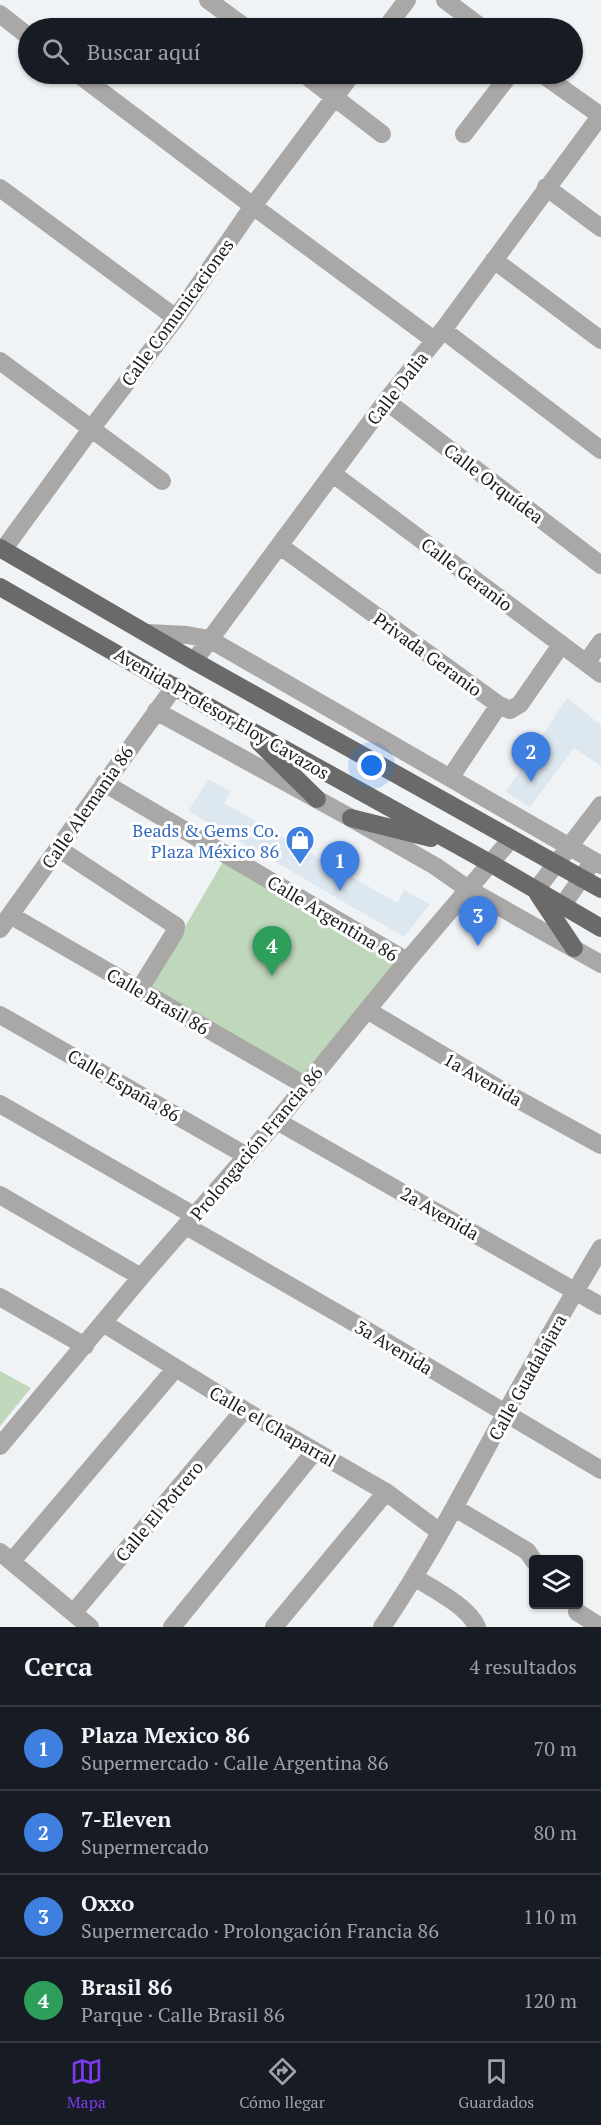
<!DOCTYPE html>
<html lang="es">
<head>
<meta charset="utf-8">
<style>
	body { margin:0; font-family:"PT Serif",serif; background:#242831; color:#f1f3f6 }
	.controls { position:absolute; right:18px; bottom:18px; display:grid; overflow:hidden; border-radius:6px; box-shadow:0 2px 4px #0004 }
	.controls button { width:54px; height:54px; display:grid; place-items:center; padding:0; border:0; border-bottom:2px solid #363941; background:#171b24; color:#f1f3f6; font:30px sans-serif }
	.you { position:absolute; left:372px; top:766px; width:21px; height:21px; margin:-15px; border:4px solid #fff; border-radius:50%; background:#1a73e8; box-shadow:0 0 0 9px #1a73e833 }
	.badge { display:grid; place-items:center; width:39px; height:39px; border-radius:50%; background:#7c3aed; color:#fff; font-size:20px; font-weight:700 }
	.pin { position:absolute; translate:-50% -50px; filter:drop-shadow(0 2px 3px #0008) }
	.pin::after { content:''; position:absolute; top:32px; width:21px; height:18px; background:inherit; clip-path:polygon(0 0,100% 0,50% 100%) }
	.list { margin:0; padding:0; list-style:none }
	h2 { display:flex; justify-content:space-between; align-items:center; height:78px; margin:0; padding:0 24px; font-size:26px }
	h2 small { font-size:20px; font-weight:400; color:#9ea1a6 }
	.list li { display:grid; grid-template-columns:39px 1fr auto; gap:18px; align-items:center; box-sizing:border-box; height:84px; padding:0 24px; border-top:2px solid #363941 }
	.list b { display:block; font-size:22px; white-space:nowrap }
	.list p { margin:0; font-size:20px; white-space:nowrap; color:#9ea1a6 }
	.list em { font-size:20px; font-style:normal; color:#9ea1a6 }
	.icon { flex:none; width:33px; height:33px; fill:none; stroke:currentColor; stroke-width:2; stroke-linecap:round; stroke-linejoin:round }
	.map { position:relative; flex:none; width:601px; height:1627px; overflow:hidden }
	.search { position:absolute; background:#171b24; box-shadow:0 2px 4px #0004; left:18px; right:18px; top:18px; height:66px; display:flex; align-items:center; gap:15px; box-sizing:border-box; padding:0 21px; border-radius:33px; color:#9ea1a6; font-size:22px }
	.sheet { height:414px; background:#171b24 }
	nav { display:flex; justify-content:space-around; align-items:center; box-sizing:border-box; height:84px; border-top:2px solid #363941; background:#171b24; font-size:16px; color:#9ea1a6 }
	nav a { display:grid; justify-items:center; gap:3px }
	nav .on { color:#7c3aed }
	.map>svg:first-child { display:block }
</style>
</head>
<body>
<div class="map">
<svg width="601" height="1627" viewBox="0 0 601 1627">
	<rect width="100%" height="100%" fill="#f0f3f6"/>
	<path fill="#dde7ef" d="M567,698L601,725V766L574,748L530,807L506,792Z
		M209,779L231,792L224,803L397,903L404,890L430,904L404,937L188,811Z"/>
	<path fill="#bfd7bb" d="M224,860L399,961L302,1081L148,990Z
		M0,1371L31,1388L0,1426Z"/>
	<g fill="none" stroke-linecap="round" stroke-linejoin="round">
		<path stroke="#a9a8a7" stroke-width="18" d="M208,0L246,28
			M445,0L482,28
			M0,14L28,36
			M386,28L407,0
			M78,74L253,206L434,340
			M304,74L382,134
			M542,74L601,116
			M464,134L510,74
			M546,187L601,228
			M0,188L176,318
			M494,260L601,340
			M443,330L601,450
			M0,361L162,481
			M386,401L601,565
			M333,474L601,674
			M280,546L499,705L510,710L520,704L561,645
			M3,550L91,429L176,318L253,206L352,74
			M148,633L187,635L209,639L601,865
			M194,661L386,401L443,330L601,115
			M586,663L601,642
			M156,711L351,818L435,866L468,889L601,964
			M450,778L499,705
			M104,783L407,961
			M59,849L176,926L175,932L139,990
			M536,890L601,805
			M563,905L589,867
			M10,915L306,1086
			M0,929L175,686
			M367,1010L508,1094L601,1145
			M0,1015L247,1156
			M0,1104L195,1216
			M277,1121L601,1306
			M0,1195L141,1277
			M186,1226L346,1318L601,1470
			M0,1297L85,1346
			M103,1323L244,1410L386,1492L440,1532
			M0,1446L141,1277L277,1121L407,961L511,839
			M455,1508L527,1551L534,1561
			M0,1552L90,1627
			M12,1561L175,1369
			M414,1577C433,1589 468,1606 477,1627
			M74,1612L244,1410
			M577,1612L601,1627
			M172,1627L315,1451
			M274,1627L386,1492
			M382,1627C428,1559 466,1486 505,1414C536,1358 568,1303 601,1248"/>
		<path stroke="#6c6a68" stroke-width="18" d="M0,548L194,661L601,889
			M0,587L246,728L490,863L601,928
			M259,742L317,799
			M351,818L431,838
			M538,894L574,948"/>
	</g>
	<defs>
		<g id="shop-pin" transform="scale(1.5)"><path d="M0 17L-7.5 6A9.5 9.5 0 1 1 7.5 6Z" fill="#3f7fe0" stroke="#fff"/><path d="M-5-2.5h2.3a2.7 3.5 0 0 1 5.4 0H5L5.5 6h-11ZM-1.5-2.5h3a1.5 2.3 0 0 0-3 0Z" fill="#fff"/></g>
	</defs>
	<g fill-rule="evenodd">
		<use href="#shop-pin" x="300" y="840"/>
	</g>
	<g text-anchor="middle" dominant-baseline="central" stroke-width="6" stroke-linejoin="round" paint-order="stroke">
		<g font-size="18" fill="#1b1c1d" stroke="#fff">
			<text transform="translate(177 312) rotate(-54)">Calle Comunicaciones</text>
			<text transform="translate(397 388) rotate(-52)">Calle Dalia</text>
			<text transform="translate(494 483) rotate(37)">Calle Orquídea</text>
			<text transform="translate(467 574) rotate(37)">Calle Geranio</text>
			<text transform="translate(428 654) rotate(36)">Privada Geranio</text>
			<text transform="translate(222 713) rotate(30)">Avenida Profesor Eloy Cavazos</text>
			<text transform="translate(87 807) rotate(-55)">Calle Alemania 86</text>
			<text transform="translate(333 918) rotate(31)">Calle Argentina 86</text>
			<text transform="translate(158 1001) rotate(30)">Calle Brasil 86</text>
			<text transform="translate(483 1079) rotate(30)">1a Avenida</text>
			<text transform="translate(124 1085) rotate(30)">Calle España 86</text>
			<text transform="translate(256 1143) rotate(-50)">Prolongación Francia 86</text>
			<text transform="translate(440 1213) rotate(30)">2a Avenida</text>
			<text transform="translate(394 1347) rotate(31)">3a Avenida</text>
			<text transform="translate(527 1377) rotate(-61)">Calle Guadalajara</text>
			<text transform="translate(273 1426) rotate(30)">Calle el Chaparral</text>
			<text transform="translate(159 1511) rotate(-50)">Calle El Potrero</text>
		</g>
		<g font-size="18" fill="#366cbe" stroke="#fff" text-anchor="end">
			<text x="279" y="830">Beads &amp; Gems Co.<tspan x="279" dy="21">Plaza México 86</tspan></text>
		</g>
	</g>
</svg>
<div class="controls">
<button><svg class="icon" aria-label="layers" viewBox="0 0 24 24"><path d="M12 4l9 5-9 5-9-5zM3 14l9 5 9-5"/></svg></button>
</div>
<div class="you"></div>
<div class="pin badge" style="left:340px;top:891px;background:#3f7fe0">1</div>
<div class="pin badge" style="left:531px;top:782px;background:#3f7fe0">2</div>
<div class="pin badge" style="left:478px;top:946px;background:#3f7fe0">3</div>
<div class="pin badge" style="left:272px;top:976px;background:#2e9e5b">4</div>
<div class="search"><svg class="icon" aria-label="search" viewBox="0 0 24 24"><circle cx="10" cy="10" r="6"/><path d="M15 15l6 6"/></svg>Buscar aquí</div>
</div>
<section class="sheet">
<h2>Cerca<small>4 resultados</small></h2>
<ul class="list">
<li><span class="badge" style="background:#3f7fe0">1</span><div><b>Plaza Mexico 86</b><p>Supermercado · Calle Argentina 86</p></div><em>70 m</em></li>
<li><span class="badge" style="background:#3f7fe0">2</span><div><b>7-Eleven</b><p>Supermercado</p></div><em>80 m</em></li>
<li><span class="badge" style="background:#3f7fe0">3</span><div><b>Oxxo</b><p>Supermercado · Prolongación Francia 86</p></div><em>110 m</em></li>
<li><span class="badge" style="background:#2e9e5b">4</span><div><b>Brasil 86</b><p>Parque · Calle Brasil 86</p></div><em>120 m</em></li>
</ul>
</section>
<nav>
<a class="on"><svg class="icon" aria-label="map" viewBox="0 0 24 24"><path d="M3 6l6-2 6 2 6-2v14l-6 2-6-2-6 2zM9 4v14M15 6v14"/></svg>Mapa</a>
<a><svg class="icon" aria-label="directions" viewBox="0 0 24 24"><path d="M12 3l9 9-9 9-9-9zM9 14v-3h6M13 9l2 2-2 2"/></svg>Cómo llegar</a>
<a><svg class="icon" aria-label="saved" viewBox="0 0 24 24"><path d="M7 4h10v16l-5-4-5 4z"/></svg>Guardados</a>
</nav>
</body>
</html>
